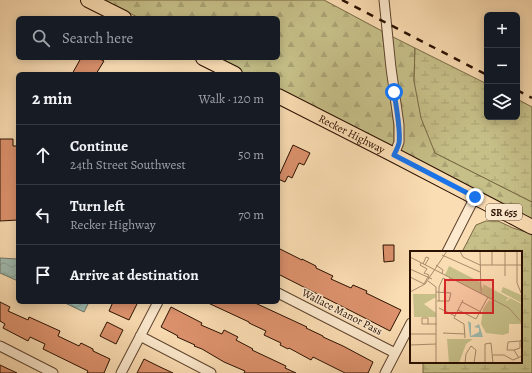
<!DOCTYPE html>
<html lang="en">
<head>
<meta charset="utf-8">
<style>
	body { margin:0; font-family:Alegreya,serif; background:#242831; color:#f1f3f6 }
	.controls { position:absolute; right:12px; top:12px; display:grid; overflow:hidden; border-radius:6px; box-shadow:0 2px 10px #0003 }
	.controls button { width:36px; height:36px; display:grid; place-items:center; padding:0; border:0; border-bottom:1px solid #363941; background:#171b24; color:#f1f3f6; font:20px sans-serif }
	.stop { position:absolute; width:12px; height:12px; margin:-9px; border:3px solid #1a73e8; border-radius:50%; background:#fff }
	.stop.end { background:#1a73e8; border-color:#fff; box-shadow:0 1px 4px #0008 }
	.list { margin:0; padding:0; list-style:none }
	h2 { display:flex; justify-content:space-between; align-items:center; height:52px; margin:0; padding:0 16px; font-size:17px }
	h2 small { font-size:13px; font-weight:400; color:#9ea1a6 }
	.list li { display:grid; grid-template-columns:26px 1fr auto; gap:12px; align-items:center; box-sizing:border-box; height:60px; padding:0 16px; border-top:1px solid #363941 }
	.list b { display:block; font-size:15px; white-space:nowrap }
	.list p { margin:0; font-size:13px; white-space:nowrap; color:#9ea1a6 }
	.list em { font-size:13px; font-style:normal; color:#9ea1a6 }
	.icon { flex:none; width:22px; height:22px; fill:none; stroke:currentColor; stroke-width:2; stroke-linecap:round; stroke-linejoin:round }
	.map { position:relative; flex:none; width:532px; height:373px; overflow:hidden }
	.search { position:absolute; background:#171b24; box-shadow:0 2px 10px #0003; left:16px; top:16px; width:264px; height:44px; display:flex; align-items:center; gap:10px; box-sizing:border-box; padding:0 14px; border-radius:6px; color:#9ea1a6; font-size:15px }
	.panel { position:absolute; background:#171b24; box-shadow:0 2px 10px #0003; left:16px; top:72px; width:264px; height:232px; border-radius:6px }
	.map>svg:first-child { display:block }
</style>
</head>
<body>
<div class="map">
<svg width="532" height="373" viewBox="0 0 532 373">
	<defs>
		<pattern id="forest-firs" width="22" height="20" patternUnits="userSpaceOnUse"><rect width="22" height="20" fill="#c6bf88"/><path d="M5 1l3.5 6h-7zM16 11l3.5 6h-7z" fill="#aaa374"/></pattern>
		<pattern id="wetland-marsh" width="20" height="14" patternUnits="userSpaceOnUse"><rect width="20" height="14" fill="#c6bf88"/><path d="M1 5h8M5 5V1M11 12h8M15 12V8" fill="none" stroke="#aaa374"/></pattern>
		<pattern id="water-waves" width="16" height="10" patternUnits="userSpaceOnUse"><rect width="16" height="10" fill="#9fbbaf"/><path d="M0 5q4-4 8 0t8 0" fill="none" stroke="#89a095"/></pattern>
	</defs>
	<rect width="100%" height="100%" fill="#fbddb3"/>
	<filter id="stains"><feTurbulence type="fractalNoise" baseFrequency=".005" numOctaves="4"/><feColorMatrix values="0 0 0 0 .2 0 0 0 0 .09 0 0 0 0 .02 0 0 0 .5 -.17"/></filter>
	<radialGradient id="worn" r=".72"><stop offset=".6" stop-color="#630" stop-opacity="0"/><stop offset="1" stop-color="#630" stop-opacity=".3"/></radialGradient>
	<path fill="url(#forest-firs)" stroke="#786844" d="M105,0H324L382,31L394,126V141L392,149L278,91V74H245L214,58H278V18H139Z
		M391,36L415,48L414,81L435,153L532,202V222L400,153L395,67Z"/>
	<path fill="url(#wetland-marsh)" stroke="#786844" d="M415,48L487,84V117H517V99L532,107V202L435,153L421,118L414,81Z
		M486,221H498L513,228L532,234V373H423V362H521V252H462L476,225Z"/>
	<path fill="url(#water-waves)" stroke="#707769" d="M0,258L18,259V281L0,273Z
		M63,302H89L84,312Z"/>
	<path fill="#dd926d" stroke="#2a1000" d="M81,58H98L104,61L96,74H72Z
		M0,139H13V146H18V220L0,221Z
		M293,145L310,153L304,165L299,163L292,178L288,176L285,182L278,179V178Z
		M383,245H394V261L384,262Z
		M278,248L302,260V259L316,266V268L333,276L331,279L351,288L353,285L367,291L366,293L401,310L390,331L359,315L278,274Z
		M0,302L10,307L8,311L28,320L29,317L60,331L58,336L79,346L81,343L93,349V351L110,359L104,373H87L88,371L43,349L45,344L30,337L28,341L3,328L5,324L0,321Z
		M113,302H138L129,320L109,311Z
		M206,302H253L307,327L306,328L323,336V337L343,346L373,362L368,373H345L313,357L311,360L289,348L288,349L280,345L281,343L264,335L266,331L249,323V322Z
		M171,307L202,323L201,325L222,334L224,330L238,337L236,340L253,349L252,350L286,366L285,368L296,373H244L245,371L224,362L202,349L194,346L195,345L177,337L178,336L161,327Z
		M107,322L123,330L116,344L100,336Z
		M144,359L158,366L173,373H137Z
		M0,365L17,373H0Z"/>
	<g fill="none" stroke-linecap="round" stroke-linejoin="round">
		<g stroke="#5e432d" stroke-width="11">
			<path id="minor" d="M384,0L391,68L399,125V142L394,155
				M447,252L475,197
				M278,293L395,353
				M140,336L211,373
				M0,346L53,373
				M121,373L158,302
				M385,373L411,323"/>
		</g>
		<g stroke="#2a1000" stroke-width="16">
			<g id="primary">
				<path d="M88,0L124,18"/>
				<path d="M203,58L235,74"/>
				<path id="s1" d="M278,96L394,155L532,227"/>
			</g>
		</g>
		<use href="#minor" stroke="#fce9ce" stroke-width="9"/>
		<use href="#primary" stroke="#fbddb3" stroke-width="14"/>
		<path stroke="#2a1000" stroke-width="2.5" stroke-dasharray="7 7" stroke-linecap="butt" d="M342,0L487,75
			M517,90L532,98"/>
	</g>
	<g fill="none" stroke-linecap="round" stroke-linejoin="round">
		<path stroke="#1a73e8" stroke-width="5" d="M394,92C396,106 401,131 399,143C398,147 396,151 394,155L475,197"/>
	</g>
	<g text-anchor="middle" dominant-baseline="central" stroke-width="3" stroke-linejoin="round" paint-order="stroke">
		<rect fill="#fce9ce" stroke="#69513e" stroke-width="1" x="486" y="204" width="36" height="16" rx="3"/>
		<g font-size="10" font-weight="bold" fill="#2a1000">
			<text x="504" y="212">SR 655</text>
		</g>
		<g font-size="11" fill="#2a1000" stroke="#fce9ce">
			<text stroke="none"><textPath href="#s1" startOffset="83">Recker Highway</textPath></text>
			<text transform="translate(342 312) rotate(27)">Wallace Manor Pass</text>
		</g>
	</g>
	<g transform="translate(410 251)">
		<rect width="112" height="112" fill="#fbddb3"/>
		<path d="M39,15L70,31V42L35,24ZM70,32L72,36L97,50L100,47L112,53V71L71,42ZM3,43H26V46L14,53L26,62V66H4ZM37,88H63L56,93L49,112H39Z" fill="#c6bf88"/>
		<path d="M73,33L99,47L93,51L74,43ZM79,49L100,59L112,73H99V82L93,84L76,82L71,73L73,58Z" fill="#c6bf88"/>
		<path d="M93,36L111,44L112,52L91,41Z" fill="#c6bf88"/>
		<path d="M58,70L61,72V85L69,81V77L64,76L69,73L73,86H60Z" fill="#9fbbaf"/>
		<path fill="none" stroke="#a78b6b" stroke-width="1" d="M50,0L53,6L70,14H112M70,0L71,43M79,0H112M82,0V14M95,0V25M107,0V32L112,44M32,4L70,21M0,6L99,57L112,72M11,12L10,14L17,18L14,22L19,24L14,33M13,13L16,6L19,7L15,14M26,14L33,19L32,23M0,18L22,28M0,26L14,33M18,30L26,36V112M0,41L15,33L37,0M26,41L41,42L39,50H27M34,41L35,28M53,49L44,67L54,73L55,87M29,50V36L33,27L39,30L40,27M52,51L71,61M29,57L45,65M48,59L66,68L78,46M18,73V67H12V73H27M33,82L55,83M0,83H26M0,94L26,93M104,99L110,97V90M83,104H94L103,109L112,105M109,107L104,99H97L98,91L110,90L112,88M55,112L56,103L61,95L66,99L64,112M75,112V93L81,92L83,112"/>
		<path fill="#d62828" fill-opacity="0.15" stroke="#d62828" stroke-width="2" d="M35,29H83V62H35Z"/>
		<rect width="112" height="112" fill="none" stroke="#2a1000" stroke-width="2"/>
	</g>
	<rect width="100%" height="100%" filter="url(#stains)"/>
	<rect width="100%" height="100%" fill="url(#worn)"/>
</svg>
<div class="controls">
<button>+</button>
<button>−</button>
<button><svg class="icon" aria-label="layers" viewBox="0 0 24 24"><path d="M12 4l9 5-9 5-9-5zM3 14l9 5 9-5"/></svg></button>
</div>
<div class="stop" style="left:394px;top:92px"></div>
<div class="stop end" style="left:475px;top:197px"></div>
<div class="search"><svg class="icon" aria-label="search" viewBox="0 0 24 24"><circle cx="10" cy="10" r="6"/><path d="M15 15l6 6"/></svg>Search here</div>
<section class="panel">
<h2>2 min<small>Walk · 120 m</small></h2>
<ul class="list">
<li><svg class="icon" aria-label="ahead" viewBox="0 0 24 24"><path d="M12 20V5M6 11l6-6 6 6"/></svg><div><b>Continue</b><p>24th Street Southwest</p></div><em>50 m</em></li>
<li><svg class="icon" aria-label="left" viewBox="0 0 24 24"><path d="M17 20v-9H6M10 6l-5 5 5 5"/></svg><div><b>Turn left</b><p>Recker Highway</p></div><em>70 m</em></li>
<li><svg class="icon" aria-label="arrive" viewBox="0 0 24 24"><path d="M6 21V4h12l-3 4 3 4H6"/></svg><div><b>Arrive at destination</b></div></li>
</ul>
</section>
</div>
</body>
</html>
